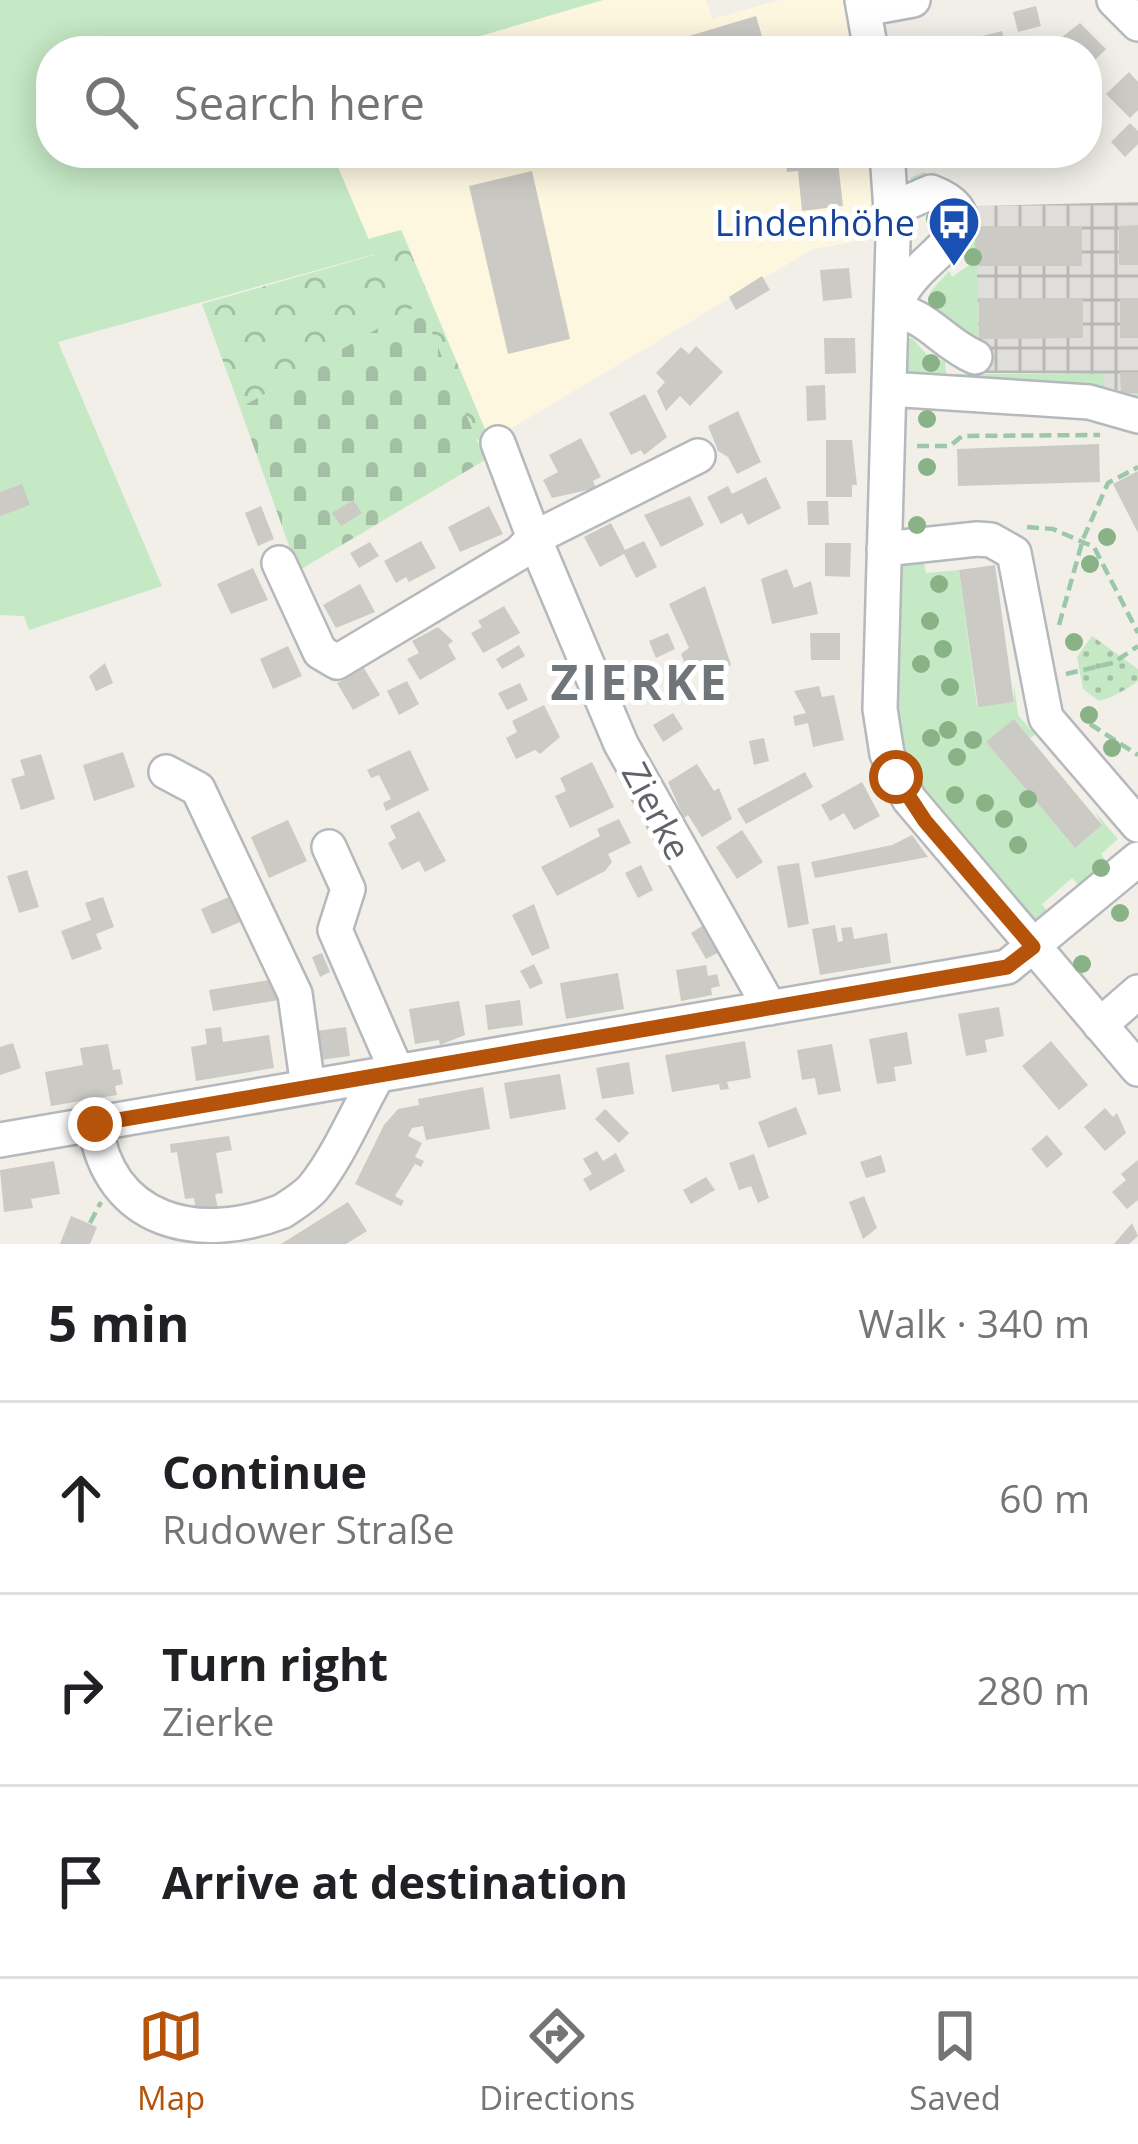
<!DOCTYPE html>
<html lang="en">
<head>
<meta charset="utf-8">
<style>
	body { margin:0; font-family:"Open Sans",sans-serif; background:#f2f2f2; color:#202124 }
	.stop { position:absolute; width:36px; height:36px; margin:-27px; border:9px solid #b45309; border-radius:50%; background:#fff }
	.stop.end { background:#b45309; border-color:#fff; box-shadow:0 3px 12px #0008 }
	.list { margin:0; padding:0; list-style:none }
	h2 { display:flex; justify-content:space-between; align-items:center; height:156px; margin:0; padding:0 48px; font-size:51px }
	h2 small { font-size:39px; font-weight:400; color:#757577 }
	.list li { display:grid; grid-template-columns:78px 1fr auto; gap:36px; align-items:center; box-sizing:border-box; height:192px; padding:0 48px; border-top:3px solid #e0e0e0 }
	.list b { display:block; font-size:45px; white-space:nowrap }
	.list p { margin:0; font-size:39px; white-space:nowrap; color:#757577 }
	.list em { font-size:39px; font-style:normal; color:#757577 }
	.icon { flex:none; width:66px; height:66px; fill:none; stroke:currentColor; stroke-width:2; stroke-linecap:round; stroke-linejoin:round }
	.map { position:relative; flex:none; width:1138px; height:1244px; overflow:hidden }
	.search { position:absolute; background:#fff; box-shadow:0 6px 30px #0003; left:36px; right:36px; top:36px; height:132px; display:flex; align-items:center; gap:30px; box-sizing:border-box; padding:0 42px; border-radius:48px; color:#757577; font-size:45px }
	.sheet { height:732px; background:#fff }
	nav { display:flex; justify-content:space-around; align-items:center; box-sizing:border-box; height:168px; border-top:3px solid #e0e0e0; background:#fff; font-size:33px; color:#757577 }
	nav a { display:grid; justify-items:center; gap:6px }
	nav .on { color:#b45309 }
	.map>svg:first-child { display:block }
</style>
</head>
<body>
<div class="map">
<svg width="1138" height="1244" viewBox="0 0 1138 1244">
	<defs>
		<pattern id="industrial-grid" width="8" height="8" patternUnits="userSpaceOnUse" patternTransform="scale(3)"><rect width="8" height="8" fill="#e0deda"/><path d="M0 4h8M4 0v8" fill="none" stroke="#b9b8b5"/></pattern>
		<pattern id="forest-crowns" width="20" height="18" patternUnits="userSpaceOnUse" patternTransform="scale(3)"><rect width="20" height="18" fill="#c5e8c5"/><path d="M2 6a3 3 0 1 1 6 0M12 15a3 3 0 1 1 6 0" fill="none" stroke="#a3c0a4"/></pattern>
		<pattern id="cemetery-stones" width="16" height="16" patternUnits="userSpaceOnUse" patternTransform="scale(3)"><rect width="16" height="16" fill="#c5e8c5"/><path d="M2 7V4a2 2 0 0 1 4 0v3zM10 15v-3a2 2 0 0 1 4 0v3z" fill="#a3c0a4"/></pattern>
		<pattern id="park-dots" width="8" height="8" patternUnits="userSpaceOnUse" patternTransform="scale(3)"><rect width="8" height="8" fill="#c5e8c5"/><path d="M2 2h.1M6 6h.1" fill="none" stroke="#a3c0a4" stroke-width="1.8" stroke-linecap="round"/></pattern>
	</defs>
	<rect width="100%" height="100%" fill="#f1efe8"/>
	<path fill="#fef7e0" d="M603,0H706L712,19L780,0H843L857,51H429Z
		M332,153H880L881,211L860,226L862,240L811,250L490,441L402,230L368,239Z"/>
	<path fill="url(#industrial-grid)" d="M1138,202V408L1104,388V374L979,373L975,206Z"/>
	<path fill="#c5e8c5" d="M0,0H603L429,51H51V153H332L375,254L58,342L162,586L29,630L24,616L0,615Z
		M924,172L975,206L979,346L927,306L931,291L949,271L952,277L969,265L971,229L911,183L910,178Z
		M912,338L930,358L945,361L946,374H1104L1105,388L1138,393V408L914,376L905,368V339Z
		M922,555L926,573L959,570L977,706L1014,702V684L1018,715L1035,735L1030,738L1014,719L987,743L1074,847L1102,825L1095,812L1118,839L1101,854L1111,868L1084,891L1072,878L1042,904L1052,918L1035,923C985,866 904,801 896,721C891,673 896,622 897,574L907,560Z"/>
	<path fill="url(#forest-crowns)" d="M401,230L490,441L474,439L420,304L240,408L202,304L374,255L368,239Z"/>
	<path fill="url(#cemetery-stones)" d="M420,304L485,460L298,571L240,408Z"/>
	<path fill="url(#park-dots)" d="M1092,636L1138,669V681C1131,687 1109,699 1099,701L1083,689L1077,657Z"/>
	<path fill="#cccac5" d="M1036,6L1041,26L1018,32L1013,12Z
		M756,16L766,50L643,51L642,50Z
		M1080,23L1106,49L1087,68V51H1055L1062,37Z
		M1002,31L1007,51H953L951,44Z
		M1129,72L1138,82V110L1130,118L1106,94Z
		M1130,123L1138,131V144L1125,157L1111,142Z
		M740,153H837L843,206L802,211L798,171L787,172L786,161L741,166Z
		M532,171L570,339L508,354L469,186Z
		M1138,225V265H1119V226Z
		M1082,226V266H975V227Z
		M849,268L852,298L823,301L820,270Z
		M762,276L770,290L736,310L729,297Z
		M1083,298V338L979,339V299Z
		M1120,298H1138V338H1120Z
		M824,338H855L856,373L825,374Z
		M696,346L723,372L690,406L680,396L666,411L657,391L665,382L656,373L681,347L689,354Z
		M1120,372H1138V393H1121Z
		M825,385L826,420L807,421L806,386Z
		M645,394L667,437L644,455L641,450L631,455L609,413Z
		M738,411L761,462L737,474L728,457L718,451L708,426Z
		M581,438L601,477L593,481L596,488L552,498L543,480L558,472L549,455Z
		M826,440H852L857,485H852V497H826Z
		M1099,444L1100,482L958,486L957,449Z
		M1138,471V533L1113,484Z
		M766,477L781,508L748,525L742,513L721,524L707,497L728,486L732,494Z
		M22,484L30,505L0,516V492Z
		M690,496L704,525L661,547L644,515Z
		M353,500L362,513L341,526L332,513Z
		M807,501H828L829,525H808Z
		M261,506L274,539L258,546L245,513Z
		M489,506L503,534L460,552L448,527Z
		M611,523L625,550L644,541L657,567L636,578L624,554L600,567L584,537Z
		M421,541L436,568L409,582L406,577L396,583L384,561Z
		M370,542L379,556L359,568L350,553Z
		M825,543H851L850,577L825,576Z
		M995,565L1014,702L978,707L959,570Z
		M253,568L268,600L231,614L217,584Z
		M787,569L794,588L811,581L818,614L772,624L761,579Z
		M360,584L375,612L336,628L323,605Z
		M705,586L731,665L704,676L699,663L686,666L681,654L689,648L669,604Z
		M504,606L520,633L483,653L471,633L482,627L478,621Z
		M438,627L453,641L448,645L456,659L420,680L407,659L419,653L412,641Z
		M668,633L675,649L656,658L649,641Z
		M810,633H840V660H811Z
		M519,645L525,656L502,669L496,659Z
		M288,646L302,676L273,689L260,659Z
		M105,663L113,683L96,691L89,676Z
		M364,668L380,695L353,710L337,683Z
		M407,681L419,704L399,715L387,691Z
		M520,683L528,700L507,710L498,693Z
		M819,686L822,697L834,695L844,740L813,747L808,723L795,726L793,716L806,713L794,691Z
		M544,705L560,737L540,754L535,750L516,759L506,738L517,732L512,721Z
		M673,713L683,729L663,742L653,725Z
		M1014,719L1102,825L1075,848L986,742Z
		M764,738L769,761L754,765L749,741Z
		M410,750L429,790L386,811L383,803L391,799L379,775L371,778L367,770Z
		M123,752L135,787L94,801L83,765Z
		M41,754L55,799L21,810L11,779L25,775L20,760Z
		M592,762L614,807L570,828L555,796L566,791L560,778Z
		M697,764L714,791L719,788L732,819L702,837L688,815L684,818L668,782Z
		M805,772L813,787L746,824L737,809Z
		M862,782L880,816L854,830L844,813L830,821L821,805Z
		M419,811L446,861L425,872L419,861L402,870L388,843L396,838L390,826Z
		M619,819L631,843L608,854L612,862L605,871L557,896L541,867L600,836L597,829Z
		M288,820L307,861L269,878L251,837Z
		M742,830L763,862L737,879L716,847Z
		M912,835L928,857L815,878L811,862L892,845Z
		M799,863L809,924L788,928L777,866Z
		M641,865L653,890L638,898L625,873Z
		M27,870L39,907L19,913L7,876Z
		M103,897L114,927L96,934L102,949L72,960L61,931L91,920L85,903Z
		M229,897L240,922L212,934L201,909Z
		M534,904L550,948L532,956L512,915Z
		M707,923L723,950L706,959L691,933Z
		M835,925L838,942L843,941L841,928L852,927L854,939L887,933L891,963L820,975L812,929Z
		M322,953L330,972L320,977L312,957Z
		M534,964L543,983L530,989L520,971Z
		M706,965L708,976L717,974L720,986L711,988L712,995L681,1001L676,970Z
		M618,973L624,1009L566,1019L560,983Z
		M276,979L279,1000L213,1011L209,990Z
		M520,1000L523,1025L488,1030L485,1005Z
		M459,1001L465,1035L440,1045L439,1040L415,1044L409,1009Z
		M999,1007L1004,1036L985,1040L987,1052L966,1056L958,1014Z
		M221,1027L223,1042L269,1035L274,1068L196,1081L191,1047L207,1044L205,1029Z
		M346,1027L350,1056L320,1060L316,1031Z
		M907,1032L912,1064L894,1067L896,1081L877,1084L869,1039Z
		M745,1041L751,1078L727,1082L729,1089L720,1090L719,1084L672,1092L665,1055Z
		M1051,1041L1088,1085L1059,1110L1022,1066Z
		M13,1043L21,1068L0,1075V1047Z
		M108,1044L113,1070L120,1069L123,1084L115,1086L117,1095L51,1106L45,1072L83,1065L80,1048Z
		M832,1044L841,1091L818,1095L815,1078L802,1080L797,1050Z
		M629,1062L634,1094L602,1099L596,1068Z
		M560,1074L566,1109L510,1119L504,1083Z
		M483,1087L490,1129L426,1140L423,1126L412,1128L408,1136L422,1143L415,1157L424,1161L421,1167L415,1164L395,1196L404,1201L401,1206L355,1184L384,1125L398,1109L419,1105L418,1099Z
		M796,1107L807,1134L768,1148L758,1122Z
		M1105,1108L1113,1117L1117,1113L1126,1133L1105,1151L1084,1127Z
		M605,1109L629,1133L619,1143L595,1119Z
		M1047,1135L1063,1154L1047,1168L1031,1149Z
		M229,1136L232,1150L216,1153L223,1193L215,1194L218,1209L196,1212L194,1198L185,1199L177,1152L171,1153L170,1144Z
		M597,1151L603,1161L616,1153L625,1171L590,1191L583,1179L592,1174L583,1159Z
		M754,1154L769,1198L758,1203L751,1186L739,1190L729,1163Z
		M881,1155L886,1172L866,1178L860,1162Z
		M1138,1160V1200L1127,1209L1112,1192L1126,1180L1121,1174Z
		M54,1161L60,1194L31,1199L33,1208L4,1212L0,1170Z
		M706,1177L715,1190L691,1204L683,1190Z
		M864,1196L877,1228L863,1239L849,1202Z
		M348,1202L367,1231L346,1244H281Z
		M71,1216L97,1227L90,1244H60Z
		M1132,1223L1138,1236L1129,1244H1114Z"/>
	<g fill="none" stroke-linecap="round" stroke-linejoin="round">
		<g stroke="#b5b8bc" stroke-width="38">
			<path id="minor" d="M862,0L871,51
				M1114,0L1138,24
				M864,9L913,0
				M887,153L893,239L880,709L887,754L909,799L1138,1069
				M892,310C898,299 904,286 913,277C934,251 996,217 931,192L892,209
				M892,310C926,314 943,343 975,357
				M889,389L1089,402L1138,416
				M498,443L534,538L698,456
				M884,549L977,539L991,540L1014,553L1046,718L1138,825
				M279,563L320,652L337,662L519,553L534,538L621,744L770,1008
				M166,772L198,789L295,994L308,1087
				M329,847L348,889L335,930L397,1072
				M1100,1025L1138,992
				M95,1124C109,1223 198,1244 283,1211C293,1204 305,1197 313,1188C339,1156 357,1111 378,1075
				M0,1140L1007,967L1138,859"/>
		</g>
		<path stroke="#9cc7a9" stroke-width="4.5" stroke-dasharray="12 6" stroke-linecap="butt" d="M917,446H950L962,436L1100,435
			M1027,527L1053,529L1094,547L1138,633
			M1059,625L1083,539L1108,483L1138,467
			M1066,674L1113,663L1138,646
			M1090,724L1138,755
			M90,1223L101,1202"/>
		<use href="#minor" stroke="#fff" stroke-width="33"/>
	</g>
	<g fill="#89b387">
		<circle cx="935" cy="219" r="9"/>
		<circle cx="973" cy="257" r="9"/>
		<circle cx="937" cy="300" r="9"/>
		<circle cx="931" cy="363" r="9"/>
		<circle cx="927" cy="419" r="9"/>
		<circle cx="927" cy="467" r="9"/>
		<circle cx="917" cy="525" r="9"/>
		<circle cx="1107" cy="537" r="9"/>
		<circle cx="1090" cy="564" r="9"/>
		<circle cx="939" cy="584" r="9"/>
		<circle cx="930" cy="621" r="9"/>
		<circle cx="1074" cy="642" r="9"/>
		<circle cx="943" cy="649" r="9"/>
		<circle cx="921" cy="664" r="9"/>
		<circle cx="950" cy="687" r="9"/>
		<circle cx="1089" cy="715" r="9"/>
		<circle cx="948" cy="730" r="9"/>
		<circle cx="931" cy="738" r="9"/>
		<circle cx="973" cy="740" r="9"/>
		<circle cx="1112" cy="748" r="9"/>
		<circle cx="957" cy="757" r="9"/>
		<circle cx="955" cy="795" r="9"/>
		<circle cx="1028" cy="799" r="9"/>
		<circle cx="985" cy="803" r="9"/>
		<circle cx="1004" cy="819" r="9"/>
		<circle cx="1018" cy="845" r="9"/>
		<circle cx="1101" cy="868" r="9"/>
		<circle cx="1120" cy="913" r="9"/>
		<circle cx="1082" cy="964" r="9"/>
	</g>
	<g fill="none" stroke-linecap="round" stroke-linejoin="round">
		<path stroke="#b45309" stroke-width="15" d="M95,1124L1007,967L1033,947L925,821L896,777"/>
	</g>
	<defs>
		<g id="bus-pin" transform="scale(2.7)"><path d="M0 17L-7.5 6A9.5 9.5 0 1 1 7.5 6Z" fill="#1a4fb4" stroke="#fff"/><path d="M-5-6H5V4H4V6H2V4H-2V6H-4V4H-5ZM-3.5-4V0h7V-4ZM-3.5 1.2v1.5H-2V1.2ZM2 1.2v1.5H3.5V1.2Z" fill="#fff"/></g>
	</defs>
	<g fill-rule="evenodd">
		<use href="#bus-pin" x="954" y="222"/>
	</g>
	<g text-anchor="middle" dominant-baseline="central" stroke-width="10" stroke-linejoin="round" paint-order="stroke">
		<g font-size="36" fill="#164399" stroke="#fff" text-anchor="end">
			<text x="915" y="222">Lindenhöhe</text>
		</g>
		<g font-size="36" fill="#5f6368" stroke="#fff">
			<text transform="translate(657 811) rotate(62)">Zierke</text>
		</g>
		<g font-size="48" font-weight="bold" letter-spacing="3" fill="#70757a" stroke="#fff">
			<text x="640" y="681">ZIERKE</text>
		</g>
	</g>
</svg>
<div class="stop" style="left:896px;top:777px"></div>
<div class="stop end" style="left:95px;top:1124px"></div>
<div class="search"><svg class="icon" aria-label="search" viewBox="0 0 24 24"><circle cx="10" cy="10" r="6"/><path d="M15 15l6 6"/></svg>Search here</div>
</div>
<section class="sheet">
<h2>5 min<small>Walk · 340 m</small></h2>
<ul class="list">
<li><svg class="icon" aria-label="ahead" viewBox="0 0 24 24"><path d="M12 20V5M6 11l6-6 6 6"/></svg><div><b>Continue</b><p>Rudower Straße</p></div><em>60 m</em></li>
<li><svg class="icon" aria-label="right" viewBox="0 0 24 24"><path d="M7 20v-9h11M14 6l5 5-5 5"/></svg><div><b>Turn right</b><p>Zierke</p></div><em>280 m</em></li>
<li><svg class="icon" aria-label="arrive" viewBox="0 0 24 24"><path d="M6 21V4h12l-3 4 3 4H6"/></svg><div><b>Arrive at destination</b></div></li>
</ul>
</section>
<nav>
<a class="on"><svg class="icon" aria-label="map" viewBox="0 0 24 24"><path d="M3 6l6-2 6 2 6-2v14l-6 2-6-2-6 2zM9 4v14M15 6v14"/></svg>Map</a>
<a><svg class="icon" aria-label="directions" viewBox="0 0 24 24"><path d="M12 3l9 9-9 9-9-9zM9 14v-3h6M13 9l2 2-2 2"/></svg>Directions</a>
<a><svg class="icon" aria-label="saved" viewBox="0 0 24 24"><path d="M7 4h10v16l-5-4-5 4z"/></svg>Saved</a>
</nav>
</body>
</html>
